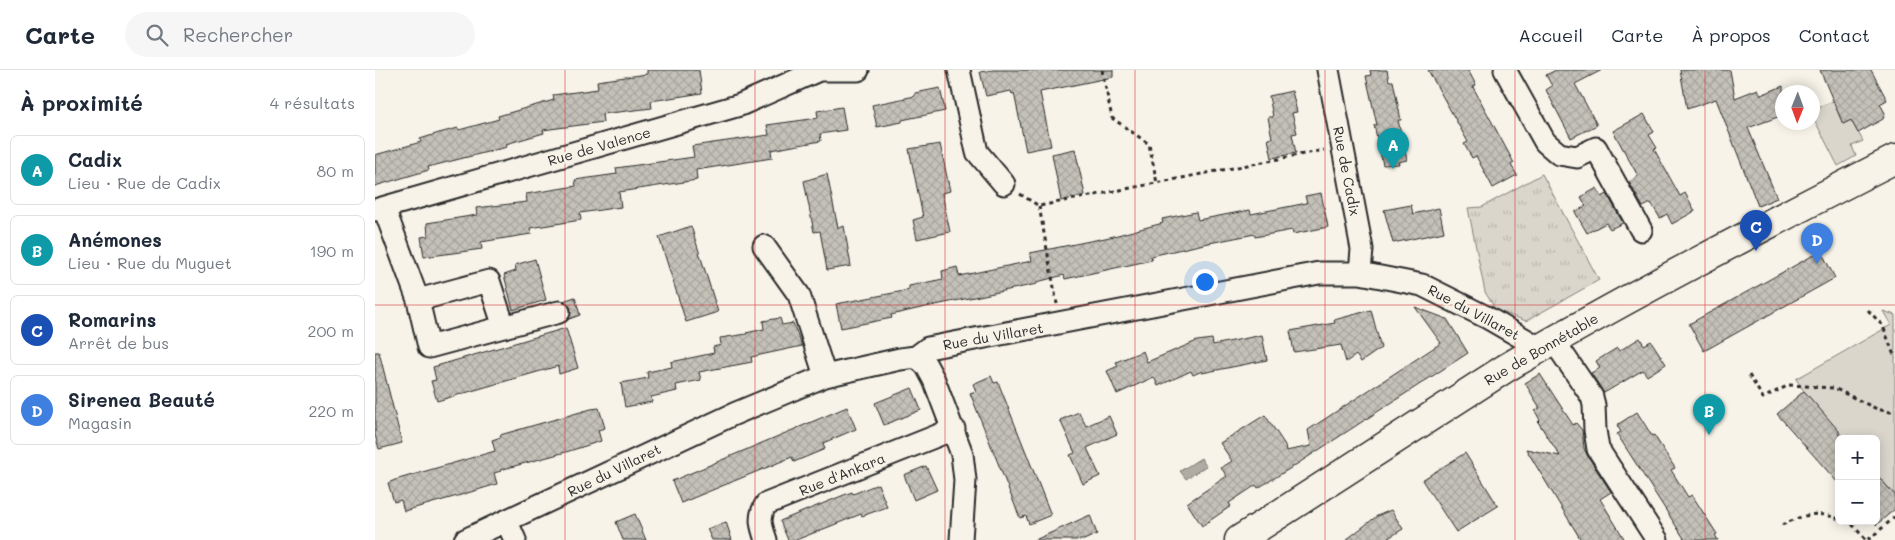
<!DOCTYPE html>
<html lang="fr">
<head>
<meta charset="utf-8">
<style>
	body { margin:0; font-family:Mali,sans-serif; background:#f6f6f7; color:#1f2937 }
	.controls { position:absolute; right:15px; bottom:15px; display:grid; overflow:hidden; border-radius:8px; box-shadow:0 2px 12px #0003 }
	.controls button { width:45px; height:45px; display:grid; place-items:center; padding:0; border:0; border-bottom:1px solid #e0e1e3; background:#fff; color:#1f2937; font:25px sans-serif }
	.compass { position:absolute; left:1400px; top:15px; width:45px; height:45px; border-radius:50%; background:#fff; box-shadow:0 2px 12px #0003; rotate:181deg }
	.you { position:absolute; left:829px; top:211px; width:18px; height:18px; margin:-12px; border:4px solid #fff; border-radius:50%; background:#1a73e8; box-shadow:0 0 0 8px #1a73e833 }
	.badge { display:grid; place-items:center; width:32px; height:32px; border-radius:50%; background:#0f766e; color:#fff; font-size:16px; font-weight:700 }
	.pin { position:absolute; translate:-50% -41px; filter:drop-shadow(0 1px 2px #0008) }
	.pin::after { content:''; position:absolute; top:26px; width:18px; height:15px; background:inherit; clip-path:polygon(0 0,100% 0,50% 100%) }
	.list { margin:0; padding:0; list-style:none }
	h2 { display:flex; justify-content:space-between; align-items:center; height:65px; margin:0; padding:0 20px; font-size:21px }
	h2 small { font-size:16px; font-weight:400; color:#747a83 }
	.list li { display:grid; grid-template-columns:32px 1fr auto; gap:15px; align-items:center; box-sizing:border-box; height:70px; margin:0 10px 10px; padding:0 10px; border:1px solid #e0e1e3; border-radius:8px }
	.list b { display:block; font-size:19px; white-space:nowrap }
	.list p { margin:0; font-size:16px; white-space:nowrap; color:#747a83 }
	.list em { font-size:16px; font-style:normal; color:#747a83 }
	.icon { flex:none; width:28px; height:28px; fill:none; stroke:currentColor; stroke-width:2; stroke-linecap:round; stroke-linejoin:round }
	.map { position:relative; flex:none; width:1520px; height:470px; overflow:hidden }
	header { display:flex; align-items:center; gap:30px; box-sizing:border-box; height:70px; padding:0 25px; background:#fff; border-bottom:1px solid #e0e1e3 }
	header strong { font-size:24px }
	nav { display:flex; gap:28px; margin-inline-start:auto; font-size:18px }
	.search { width:350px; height:45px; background:#f6f6f7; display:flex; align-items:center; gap:12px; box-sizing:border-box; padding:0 18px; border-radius:28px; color:#747a83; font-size:19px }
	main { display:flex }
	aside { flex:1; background:#fff }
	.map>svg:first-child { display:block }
</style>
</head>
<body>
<header>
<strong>Carte</strong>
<div class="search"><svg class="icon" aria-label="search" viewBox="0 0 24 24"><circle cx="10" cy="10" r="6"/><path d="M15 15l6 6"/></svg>Rechercher</div>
<nav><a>Accueil</a><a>Carte</a><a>À propos</a><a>Contact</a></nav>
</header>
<main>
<aside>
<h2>À proximité<small>4 résultats</small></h2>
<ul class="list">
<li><span class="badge" style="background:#0f9aa8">A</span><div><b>Cadix</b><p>Lieu · Rue de Cadix</p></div><em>80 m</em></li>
<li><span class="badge" style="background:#0f9aa8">B</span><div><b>Anémones</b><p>Lieu · Rue du Muguet</p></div><em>190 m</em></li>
<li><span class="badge" style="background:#1a4fb4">C</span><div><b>Romarins</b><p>Arrêt de bus</p></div><em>200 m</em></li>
<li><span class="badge" style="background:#3f7fe0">D</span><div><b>Sirenea Beauté</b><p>Magasin</p></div><em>220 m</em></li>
</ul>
</aside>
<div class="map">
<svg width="1520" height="470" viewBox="0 0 1520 470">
	<defs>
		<pattern id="park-tufts" width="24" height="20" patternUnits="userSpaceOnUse" patternTransform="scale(1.25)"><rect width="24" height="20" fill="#dad6cc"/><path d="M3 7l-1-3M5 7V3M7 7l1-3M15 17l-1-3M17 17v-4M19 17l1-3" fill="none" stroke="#bbb8af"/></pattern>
		<pattern id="water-ripples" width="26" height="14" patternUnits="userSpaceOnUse" patternTransform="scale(1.25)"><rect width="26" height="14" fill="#afaca4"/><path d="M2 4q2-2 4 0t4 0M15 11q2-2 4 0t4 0" fill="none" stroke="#8f8c86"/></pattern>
		<pattern id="building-cross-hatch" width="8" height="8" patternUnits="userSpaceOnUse" patternTransform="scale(1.25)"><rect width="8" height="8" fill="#c4c1b9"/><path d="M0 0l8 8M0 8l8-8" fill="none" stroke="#a9a69f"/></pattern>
	</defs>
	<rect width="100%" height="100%" fill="#f7f3e8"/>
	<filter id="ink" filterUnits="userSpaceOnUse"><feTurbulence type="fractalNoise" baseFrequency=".02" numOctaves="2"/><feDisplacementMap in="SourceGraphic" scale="10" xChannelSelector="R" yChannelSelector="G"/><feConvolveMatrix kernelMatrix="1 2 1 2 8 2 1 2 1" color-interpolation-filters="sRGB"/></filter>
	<g filter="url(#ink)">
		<path fill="#dad6cc" stroke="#82807c" d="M1458,31L1468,54L1476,50L1488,71L1477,76L1481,86L1463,96L1438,47V39Z
			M1508,241L1520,245V425L1501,404V369H1470L1429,321L1421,309L1516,255Z"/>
		<path fill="url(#park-tufts)" stroke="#82807c" d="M1167,104L1224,210L1151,251L1121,240L1110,222L1093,138L1107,137Z"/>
		<path fill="url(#water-ripples)" stroke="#7a7874" d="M826,388L831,396L811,409L805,401Z"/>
		<path fill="url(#building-cross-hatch)" stroke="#2b2b2b" d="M272,0H324L327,23L276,31L277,38L227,44L228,52L168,60L169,63L131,74L132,77L53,97L54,100L0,116V85L46,72L45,69L64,63L83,58L84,60L124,49L123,46L179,30L178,25L223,19L222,11L272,4Z
			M618,0H738V7L665,22L676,76L651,81L639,23L637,24L636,21L611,26L605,2Z
			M995,0H1012L1014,11H1018L1026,50H1023L1032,90L1023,92L1024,94L1008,95L999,55H1002L991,6L996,5Z
			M1053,0H1093L1101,15L1098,17L1139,93L1136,95L1142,105L1118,118L1101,86L1097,88L1089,74L1093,72Z
			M1181,0H1227L1200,14L1222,55L1196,68L1171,20L1177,16L1171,5Z
			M1305,0H1355L1360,28L1383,19L1386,25L1408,16V45L1373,58L1402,128L1383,136L1341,29L1312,39Z
			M1445,0H1496L1512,30L1505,34L1510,43L1508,49L1483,63L1476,50L1468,54Z
			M565,18L570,41L527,50V52L502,57L497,35L540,26V23Z
			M917,21L922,42L917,43L922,63L917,64L921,83L897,88L893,69L897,68L893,47H898L894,26Z
			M467,37L471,60L445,64L446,71L396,80L397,88L321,100L322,110L244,122L246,137L205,143L206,150L155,158L156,164L106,172L107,179L49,187L46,167L53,166L52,153L102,145L101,138L152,132L151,124L201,116L200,110L242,104L241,98L319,87L317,76L394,65L392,55L443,48L442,41Z
			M1269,44L1279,62L1274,65L1282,78L1279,79L1305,126L1310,123L1320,141L1297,154L1292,144L1285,148L1276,133L1268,137L1254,112L1263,106L1238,61Z
			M565,74L575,121L567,123L575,162L542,169L538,150L548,147L534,79Z
			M700,79L710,125L686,131L677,84Z
			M452,104L463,158L469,156L476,196L452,200L445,161L439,162L429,111Z
			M1222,118L1227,127L1232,124L1248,153L1235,159L1231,153L1212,163L1200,142L1211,136L1206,127Z
			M946,123L953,157L918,164L917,160L880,167V164L829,174L776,186L777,190L690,209L689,205L662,212V214L546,238L516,245L517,248L466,258L461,234L534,220V216L568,209L567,201L582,197L584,206L632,196L657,191L655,183L735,167L788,153L787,149L821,142L823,150L875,140L876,144L932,133L930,126Z
			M1036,135L1038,144L1064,138L1069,162L1018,173L1009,140Z
			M316,156L343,242L311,252L284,167Z
			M1446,181L1460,208L1329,281L1314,254Z
			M160,189L171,230L138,240L129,205L141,201L140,195Z
			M200,227L205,245L194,249L196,238L188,231Z
			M1040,237L1072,249L1093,283L919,396L883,418L881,415L854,433L856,436L827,456L812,433L852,406L846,398L857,391L845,373L890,345L910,375L911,381L936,376L933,360L1066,273Z
			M996,240L1006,278L986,292L981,285L971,292L966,275L919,282L915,261L960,253L959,250Z
			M405,248L407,255L418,253L427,276L376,287L377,292L324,302L326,310L301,315L302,321L276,327L277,332L250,337L246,313L273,308L272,302L297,297L296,292L339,283L338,277L346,275L345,268L372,264L371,263L389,259L388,251Z
			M191,258L203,298L184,304L183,296L62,331L56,311L61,310L58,297Z
			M887,265L892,290L827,303V301L818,305L816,301L783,316L779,307L742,324L732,301L743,296L741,292L768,281L772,292L822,271L837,269L838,275Z
			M1265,268L1269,275L1276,271L1291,294L1272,306L1268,300L1229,323L1216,303L1225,298L1221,291L1242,278L1244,281Z
			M0,282H4L27,373L4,379L0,365Z
			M1165,304L1198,355L1201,353L1207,360L1209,378L1212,385L1236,422L1225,429L1250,470H1206L1151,379L1185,386L1163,352L1165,350L1160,341L1165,338L1150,313Z
			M616,306L619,313L623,312L676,445L654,454L651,446L645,448L595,323L601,321L598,314Z
			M537,318L546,340L509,355L500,333Z
			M1429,321L1464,361V414L1402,344Z
			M472,337L481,359L448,373L450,379L419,392L417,387L306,433L297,411Z
			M224,338L230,358L223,360L226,371L191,382L125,400L126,401L119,403L122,414L86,425L29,441L26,430L19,432L13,413L20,410L120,381L117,370L126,367L125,365L216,339Z
			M704,342L711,356L734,346L742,364L712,378L725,406L708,414L695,385L700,383L685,350Z
			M1262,342L1277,366L1279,365L1300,398L1296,400L1313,427L1317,425L1342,464L1340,465L1343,470H1310L1242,364L1246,362L1242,355Z
			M1090,383L1123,436L1081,462L1047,410Z
			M551,396L562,420L539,430L529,405Z
			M1501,404L1520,425V439L1501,455Z
			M503,414L512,437L487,446L486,444L421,470H413L405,451L469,425L477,422L478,424Z
			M1016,440L1028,459L1010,470H971L1002,446Z
			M260,444L271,470H248L241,452Z
			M715,445L722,464L709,470H660Z
			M351,452L357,470H337L332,459Z"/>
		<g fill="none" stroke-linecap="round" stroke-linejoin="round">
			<g stroke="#2b2b2b" stroke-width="25">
				<path id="minor" d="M444,0H483
					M584,0L602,82L629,114
					M953,0L987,179L985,203
					M1130,0L1170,72L1184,84L1202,87L1221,78L1266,160
					M9,138L43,230L54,277L184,242
					M0,140L365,35L444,0
					M389,176L424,225L450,306
					M43,230L114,211L129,257
					M1179,271L1217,327L1219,335L1220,360L1223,379L1282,470
					M541,287L551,295L559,310L587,384L590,410L586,470
					M132,452L140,470
					M90,470L359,344L450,306L525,289L541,287L553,278L944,203H985L1047,215L1111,247L1165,278
					M391,470C386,456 383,447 391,434L579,359"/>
			</g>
			<g stroke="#2b2b2b" stroke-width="31">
				<path id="primary" d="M864,470L1131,298C1258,224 1389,156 1520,89"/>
			</g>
			<path stroke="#2b2b2b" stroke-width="3" stroke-dasharray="4 4" stroke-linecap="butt" d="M727,0L737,48L774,74L782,113
				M645,124L664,136L949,80
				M664,136L682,234
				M1493,240L1508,256L1520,288
				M1374,305L1388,328L1414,315L1459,318L1502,339L1520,343
				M1470,451L1476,453L1491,470
				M1407,455C1429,445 1440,440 1464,449
				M1493,470L1520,447"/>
			<use href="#minor" stroke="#f7f3e8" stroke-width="21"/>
			<use href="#primary" stroke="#f7f3e8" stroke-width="28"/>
		</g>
	</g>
	<path fill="none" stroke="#d62828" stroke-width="1" stroke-opacity="0.55" d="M190,0V470M380,0V470M570,0V470M760,0V470M950,0V470M1140,0V470M1330,0V470M0,235H1520"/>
	<g text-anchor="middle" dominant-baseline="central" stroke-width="4.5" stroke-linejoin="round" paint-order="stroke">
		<g font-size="14" fill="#2b2b2b" stroke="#f7f3e8">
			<text transform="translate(224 76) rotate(-16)">Rue de Valence</text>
			<text transform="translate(972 101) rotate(79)">Rue de Cadix</text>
			<text transform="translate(1099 242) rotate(28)">Rue du Villaret</text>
			<text transform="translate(618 266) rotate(-10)">Rue du Villaret</text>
			<text transform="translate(1166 279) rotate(-30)">Rue de Bonnétable</text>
			<text transform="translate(239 400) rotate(-26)">Rue du Villaret</text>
			<text transform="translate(467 404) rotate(-22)">Rue d'Ankara</text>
		</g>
	</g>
</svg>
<div class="controls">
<button>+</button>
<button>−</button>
</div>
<svg class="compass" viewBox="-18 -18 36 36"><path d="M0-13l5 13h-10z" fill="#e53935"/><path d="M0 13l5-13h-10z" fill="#747a83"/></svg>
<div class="you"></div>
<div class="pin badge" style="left:1018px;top:99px;background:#0f9aa8">A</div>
<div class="pin badge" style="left:1334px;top:365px;background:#0f9aa8">B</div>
<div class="pin badge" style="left:1381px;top:181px;background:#1a4fb4">C</div>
<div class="pin badge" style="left:1442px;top:194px;background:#3f7fe0">D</div>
</div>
</main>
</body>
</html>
